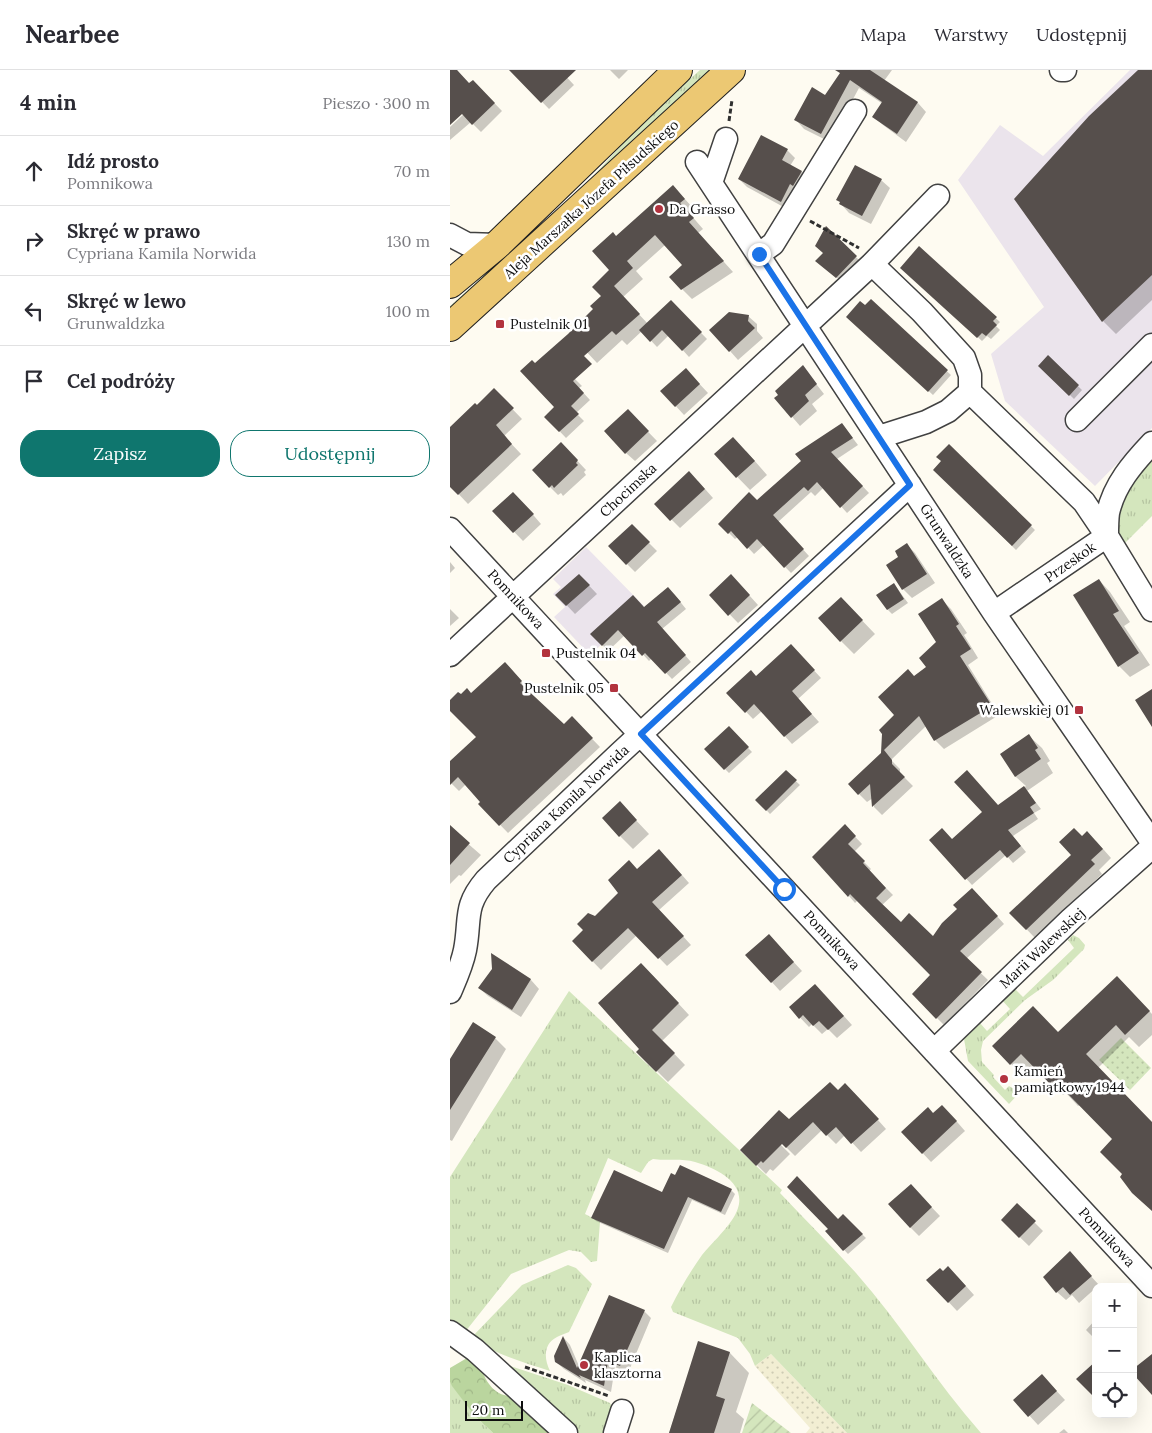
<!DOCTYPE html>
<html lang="pl">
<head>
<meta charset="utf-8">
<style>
	body { margin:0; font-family:Lora,serif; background:#f2f2f3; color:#2b2b33 }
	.controls { position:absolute; right:15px; bottom:15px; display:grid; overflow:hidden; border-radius:10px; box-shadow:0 5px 20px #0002 }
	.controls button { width:45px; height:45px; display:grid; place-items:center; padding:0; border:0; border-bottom:1px solid #e1e1e2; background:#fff; color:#2b2b33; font:25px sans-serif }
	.scale { position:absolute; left:15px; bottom:12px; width:58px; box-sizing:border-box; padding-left:5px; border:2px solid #0e0e0e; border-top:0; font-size:14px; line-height:18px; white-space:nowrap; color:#0e0e0e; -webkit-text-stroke:4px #fff; paint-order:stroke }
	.stop { position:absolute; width:15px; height:15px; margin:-11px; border:4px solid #1a73e8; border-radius:50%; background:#fff }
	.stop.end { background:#1a73e8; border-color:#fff; box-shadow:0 1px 5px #0008 }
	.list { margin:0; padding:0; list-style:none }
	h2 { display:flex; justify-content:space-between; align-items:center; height:65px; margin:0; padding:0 20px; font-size:21px }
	h2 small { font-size:16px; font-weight:400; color:#7c7c81 }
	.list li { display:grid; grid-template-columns:32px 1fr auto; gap:15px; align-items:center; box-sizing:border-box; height:70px; padding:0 20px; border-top:1px solid #e1e1e2 }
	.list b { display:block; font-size:19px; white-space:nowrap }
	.list p { margin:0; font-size:16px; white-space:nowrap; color:#7c7c81 }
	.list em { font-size:16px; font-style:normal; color:#7c7c81 }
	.actions { display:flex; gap:10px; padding:15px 20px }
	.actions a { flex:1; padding:11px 0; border:1px solid #0f766e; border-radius:20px; text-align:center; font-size:18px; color:#0f766e }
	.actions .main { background:#0f766e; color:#fff }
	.icon { flex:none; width:28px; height:28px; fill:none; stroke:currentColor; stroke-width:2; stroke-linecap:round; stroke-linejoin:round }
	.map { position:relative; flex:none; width:702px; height:1363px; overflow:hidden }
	header { display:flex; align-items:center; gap:30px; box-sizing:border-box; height:70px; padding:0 25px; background:#fff; border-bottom:1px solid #e1e1e2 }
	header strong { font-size:24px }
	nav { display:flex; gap:28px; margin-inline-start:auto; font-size:18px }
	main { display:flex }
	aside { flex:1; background:#fff }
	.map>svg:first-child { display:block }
</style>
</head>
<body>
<header>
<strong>Nearbee</strong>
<nav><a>Mapa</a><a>Warstwy</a><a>Udostępnij</a></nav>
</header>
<main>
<aside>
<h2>4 min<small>Pieszo · 300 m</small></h2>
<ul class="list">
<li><svg class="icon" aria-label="ahead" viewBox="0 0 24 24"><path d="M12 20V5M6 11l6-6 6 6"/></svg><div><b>Idź prosto</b><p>Pomnikowa</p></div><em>70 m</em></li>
<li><svg class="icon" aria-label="right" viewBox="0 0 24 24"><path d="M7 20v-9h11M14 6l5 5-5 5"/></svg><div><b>Skręć w prawo</b><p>Cypriana Kamila Norwida</p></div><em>130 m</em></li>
<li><svg class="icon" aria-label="left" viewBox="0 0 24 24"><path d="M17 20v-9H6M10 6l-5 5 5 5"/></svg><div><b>Skręć w lewo</b><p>Grunwaldzka</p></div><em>100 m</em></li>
<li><svg class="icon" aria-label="arrive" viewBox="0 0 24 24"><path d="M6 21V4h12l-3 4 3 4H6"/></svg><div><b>Cel podróży</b></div></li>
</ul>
<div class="actions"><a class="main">Zapisz</a><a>Udostępnij</a></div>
</aside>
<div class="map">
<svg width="702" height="1363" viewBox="0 0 702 1363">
	<defs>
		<pattern id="farmland-dots" width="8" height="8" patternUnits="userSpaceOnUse" patternTransform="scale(1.25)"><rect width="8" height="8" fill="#f2eed3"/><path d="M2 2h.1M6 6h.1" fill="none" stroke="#cecbb4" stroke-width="1.8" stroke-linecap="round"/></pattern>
		<pattern id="grass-tufts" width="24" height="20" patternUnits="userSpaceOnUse" patternTransform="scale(1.25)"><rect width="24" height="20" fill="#d4e6bd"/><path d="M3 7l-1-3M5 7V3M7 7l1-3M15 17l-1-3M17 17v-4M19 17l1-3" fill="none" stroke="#b5c4a1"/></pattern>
		<pattern id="forest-crowns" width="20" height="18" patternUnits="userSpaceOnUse" patternTransform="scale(1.25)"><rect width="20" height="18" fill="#bad59e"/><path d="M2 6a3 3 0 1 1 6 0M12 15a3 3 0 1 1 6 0" fill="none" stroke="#9fb687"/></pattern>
		<pattern id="park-dots" width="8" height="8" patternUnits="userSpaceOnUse" patternTransform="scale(1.25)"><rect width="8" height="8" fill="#d4e6bd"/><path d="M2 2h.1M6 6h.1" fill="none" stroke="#b5c4a1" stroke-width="1.8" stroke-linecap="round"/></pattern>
		<pattern id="garden-furrows" width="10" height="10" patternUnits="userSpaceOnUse" patternTransform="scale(1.25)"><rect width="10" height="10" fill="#d4e6bd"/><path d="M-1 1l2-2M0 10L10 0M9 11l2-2" fill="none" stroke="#b5c4a1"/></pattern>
	</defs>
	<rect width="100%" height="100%" fill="#fefbf1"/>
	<path fill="#ebe4ec" d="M680,0H702V358L645,416L555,331L541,284L594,237L508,110L550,55L593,86Z
		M136,477L194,536L140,585L104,547L115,537L103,524L111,517L103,509Z"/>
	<path fill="url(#farmland-dots)" d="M321,1284L397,1363H356L360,1358L305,1296Z"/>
	<path fill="url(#grass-tufts)" d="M250,0H264L0,243V236L137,113L196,48Z
		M702,383V446L675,473L667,460L669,431Z
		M623,865L629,868L635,875L634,879L603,910L575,930L533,971L531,980L532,992L544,1005L543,1007L555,1020L559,1016L567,1021L573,1019L559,1034L518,991L514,969L530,953L537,961L560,939L550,928L562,916L573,927L624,878L618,870Z
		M119,921L332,1120L330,1123C355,1150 382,1176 406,1203C451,1254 486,1312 531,1363H397L321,1284L305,1296L300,1284L288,1268L223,1242L221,1237C230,1219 240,1202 252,1185C262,1173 273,1163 282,1150C304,1118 272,1100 245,1092C232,1088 217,1091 203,1089L198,1092L191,1103L158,1088L135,1144L150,1152L147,1191L141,1192L131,1182L119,1180L61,1204L15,1262L0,1251V1107Z
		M118,1195L126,1198L142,1214L119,1262C115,1264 110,1265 107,1267C93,1274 94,1289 100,1301C73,1292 45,1285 22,1267L72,1215Z
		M57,1295L118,1315L160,1333L162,1337L156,1363H128L57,1298Z
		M0,1312L24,1345L43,1363H0Z"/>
	<path fill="url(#forest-crowns)" d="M17,1288L31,1295C34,1311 45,1327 63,1326L102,1363H43L41,1361L24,1345L2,1316L0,1312V1298Z"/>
	<path fill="url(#park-dots)" d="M671,968L701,998L680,1020L649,990Z"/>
	<path fill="url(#garden-furrows)" d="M302,1333L341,1363H292Z"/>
	<path fill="#0003" d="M0,0H7L19,15L23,11L52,41L31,62L21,52L0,70V57L17,41L16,39L0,54Z
		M67,0H112L111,1L124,15L99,39L64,3Z
		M160,0H178L169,9Z
		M393,0H442L434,11L468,33L476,42L456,72L433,55L424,47L433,34L409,18L380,72L354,59L346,50L375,26Z
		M690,0H702V230L666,264L653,251Z
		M337,80L345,88L340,96L352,102L360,110L339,140L297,117L289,109Z
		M431,110L440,118L421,154L399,143L391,134Z
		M233,127L244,139L240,144L253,159L248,163L283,202L242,229L232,219L233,195L215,175L186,201L193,209L173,227L198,254L221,232L257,269L239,287L219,265L207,277L192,261L177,275L172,270L147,293L119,263L144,239L153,227L161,200L167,167Z
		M377,158L410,191L391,211L371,195L374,183Z
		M470,178L550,252L546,256L550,260L541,269L537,266L532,271L452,198Z
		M421,231L501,305L483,325L398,247L415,237Z
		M298,246L307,254V261L313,268L288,290L280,281Z
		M598,287L632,320L624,329L590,296Z
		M85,295L125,309L132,316L129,318L140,330L126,343L134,351L116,368L96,347L106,337Z
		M353,297L374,324L362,334L367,341L350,356L326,328Z
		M244,308L258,323L234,345L212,321Z
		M44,320L72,349L54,366L71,384L18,434L0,415V358Z
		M178,341L207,371L185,391L176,383Z
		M392,354L408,375L387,389L419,423L397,443L374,417L365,426L361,422L328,452L359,486L341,503L314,475L304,484L288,467L285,469L270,454L307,432Z
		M499,376L585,460L566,480L484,399L493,391Z
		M296,381L317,405L300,420L265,384Z
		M120,383L136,400L134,402L136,405L113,426L111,423L108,425L100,417Z
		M248,411L263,428L230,458L206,434Z
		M72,432L91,454L73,471L44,441Z
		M182,456L207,481L185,502L177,494Z
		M457,475L465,483L485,513L462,528L453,519L438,495L450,487Z
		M0,492L5,498L0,503Z
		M129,505L147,524L125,544L107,525Z
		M649,510L660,522L680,552L674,556L700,595L680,607L669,596Z
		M444,514L458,533L442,544L438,540Z
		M290,515L308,535L288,553L261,525Z
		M224,524L236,539L212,559L241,592L222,609L202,588L199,591L175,565L158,581L142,564Z
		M492,530L501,539L517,563L514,565L528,588L518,595L549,645L494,679L485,670L476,656L441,690L450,699V703L463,716L432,745L424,737L423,728L417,732L399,714L432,684L446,645L465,608L477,597L488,572Z
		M0,539L9,548L0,556Z
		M404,542L425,564L404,584L391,571Z
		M348,583L371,608L348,629L369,652L342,674L312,641L303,649L278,623Z
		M62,602L78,619L76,621L114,656L122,648L150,677L58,763L30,734L32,732L16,714L9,721L0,712V693L28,667L0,639V631L11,626L21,624Z
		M279,658L302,682L279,703L256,680Z
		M579,666L592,678L600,691L597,693L603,703L577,721L591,739L584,743L588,749L563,766L576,782L563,793L556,785L522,815L481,770H502L576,716L566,707L551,684Z
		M336,702L350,715L320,744L307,730Z
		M182,746L199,764L183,779L170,766Z
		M395,756L412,774L404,782L421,799L419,801L443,825L432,835L451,853L484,868L509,839L529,826L554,854L516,889L538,910L494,955L463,924L482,905L408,830L405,833L399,826Z
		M0,758L31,785L11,806L9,805L0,814Z
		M632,767L646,771L661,788L649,800L652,804L585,868L561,843L622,785Z
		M217,788L239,813L209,840L241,875L217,896L187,865L151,900L123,871L170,824L187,800Z
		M327,874L352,901L330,921L297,885Z
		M43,886L81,910L89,919L71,947L38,926L29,918L44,899Z
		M202,905L239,945L212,971L235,995L218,1012L188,982L191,979Z
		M667,908L702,944V965L689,977L679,967L648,998L702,1140L674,1104L664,1069L630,1035L628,1036L616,1023L613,1025L585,997L574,1007L543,976L608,964Z
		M374,924L402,955L387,968L378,959L372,964L362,954L359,957L340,937Z
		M45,968L56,979L2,1071L0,1070V1011Z
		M404,1023L436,1059L411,1082L395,1065L386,1074L372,1060L345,1086L328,1069L327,1071L340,1084L323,1101L320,1099L316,1104L292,1080L339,1051Z
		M484,1044L501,1045L515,1061L481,1092L453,1062Z
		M281,1120L285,1124L275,1145L242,1130L218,1183L146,1151L142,1147L213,1124Z
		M469,1124L490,1146L469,1166L460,1157Z
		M567,1135L593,1161L579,1176L552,1150Z
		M393,1146L416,1168L398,1184L376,1161Z
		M628,1192L649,1215L629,1233L622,1225L616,1230L607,1222Z
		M493,1203L507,1206L524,1225L507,1241L478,1210Z
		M194,1241L201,1248L178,1303L165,1297L161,1322L135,1310L136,1313L114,1299L106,1292L114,1268L120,1275L129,1296Z
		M646,1249V1270L636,1260Z
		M249,1273L280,1283L299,1303L286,1342L294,1349L290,1363H219Z
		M600,1314L615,1330L588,1355L565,1330Z
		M614,1359L618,1363H609Z"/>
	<path fill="#564f4c" d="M0,0H7L19,13L23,10L45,33L22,55L12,44L0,55Z
		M59,0H126L91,33Z
		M385,0H420L468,32L447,64L422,47L432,32L400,10L371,64L344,50L362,17L375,25L390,3Z
		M688,0H702V205L652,252L564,129L639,46Z
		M311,65L338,79L332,90L352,101L343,116L340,114L331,132L288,109Z
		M405,95L432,109L412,146L389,134L390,132L386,130Z
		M223,115L235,129L230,133L244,148L239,152L274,191L231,220L219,207L232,195L205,165L177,191L183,198L164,216L190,244L166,265L162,261L134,286L142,294L123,311L134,323L121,336L129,344L109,362L94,347L104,337L70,301L82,290L85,293L118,264L143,239L140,236L151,226L142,217L159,200L142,181L163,162L166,166Z
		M376,156L407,186L386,208L365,191L373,183L365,176Z
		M469,176L547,247L543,251L547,255L536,266L532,263L527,268L450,198Z
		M421,229L498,300L478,322L396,247L410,231L415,235Z
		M221,230L252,262L232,281L212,260L200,272L189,260Z
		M279,242L299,245L298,251L305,258L279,282L259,260Z
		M598,285L629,315L619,326L588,296Z
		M353,295L367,314L355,325L359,331L341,348L324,328L328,325L325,321Z
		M236,298L250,314L225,337L210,321Z
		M44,318L64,338L46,355L62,374L8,425L0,417V357L25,333L27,335Z
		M178,339L199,361L175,384L154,361Z
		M392,353L403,368L381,382L413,416L390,438L367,412L358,421L354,417L323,445L354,479L334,498L307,469L297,479L281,461L278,464L268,454L299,422L307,430L351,391L345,384Z
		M283,367L305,391L286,408L264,384Z
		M111,372L128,390L126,393L128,395L104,418L102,415L99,418L82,400Z
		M499,374L582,455L562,476L483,400L491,391L486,387Z
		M239,401L255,419L220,451L204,434Z
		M63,422L84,444L63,463L42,441Z
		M182,454L200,472L176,495L158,476Z
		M457,473L477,504L452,520L436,495L448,487L445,481Z
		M129,504L140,515L116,536L105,525Z
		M281,504L300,525L278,546L259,525Z
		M649,509L669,541L663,544L689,583L668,597L623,525Z
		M444,513L454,529L437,540L426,525Z
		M218,517L231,532L207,552L236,585L215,604L195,583L192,586L168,560L152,576L140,564L183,525L194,537Z
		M391,527L413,550L390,572L368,548Z
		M492,528L509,554L506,556L521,579L510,586L542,636L484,671L469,646L434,680L442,690V694L455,707L422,737L420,714L408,725L398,714L431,683L432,664L429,660L444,645L428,627L458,599L464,606L476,597L469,588L486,572L468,544Z
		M341,574L365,600L342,621L362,644L334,667L304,634L295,643L276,623L301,600L306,606Z
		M55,592L72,611L70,613L114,654L122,646L143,668L49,756L28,734L30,732L8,707L0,715V691L26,667L0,641V630L8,622L11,624L17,618L21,623Z
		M702,619V657L685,630Z
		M279,656L299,677L274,700L254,679Z
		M579,664L588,678L585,680L591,689L565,707L550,684Z
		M336,700L347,710L316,741L305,730Z
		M517,700L548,735L574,716L586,733L580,737L584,743L558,760L571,776L557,788L550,780L515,810L479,770L492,758L502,769L532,742L504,712Z
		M170,731L187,750L169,767L152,748Z
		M395,754L406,766L398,774L415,791L413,793L436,818L426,828L451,852L459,843L483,866L492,853L507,839L503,835L522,818L548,846L510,881L532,902L486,949L462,924L480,905L400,824L398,827L362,787Z
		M0,755L20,773L0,795Z
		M624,758L632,766L637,761L653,779L641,790L645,794L576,860L559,843L621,785L609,772Z
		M209,779L232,805L202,832L234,866L208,889L178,858L142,892L122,871L133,860L127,854L138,843L145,846L168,823L158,810L179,790L187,799Z
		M319,864L344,892L321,913L295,885Z
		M41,883L81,909L62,940L28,918L42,899Z
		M191,893L229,933L202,960L225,983L206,1002L186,982L189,979L148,933Z
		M667,906L700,941L675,965L666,955L636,984L702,1052V1141L682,1123L670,1107L672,1104L650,1082L662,1069L616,1022L615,1024L602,1011L600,1014L571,984L560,995L542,976L583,936L608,962Z
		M365,914L394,946L378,960L369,951L363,956L353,945L349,949L339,937Z
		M23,952L46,967L0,1040V989Z
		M380,1012L388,1020L395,1013L429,1049L401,1074L386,1057L376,1066L363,1052L336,1078L332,1074L313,1093L311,1091L306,1096L290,1080L329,1040L339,1049Z
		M492,1035L507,1051L472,1084L451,1062L478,1037L483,1043Z
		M230,1095L282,1119L271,1142L238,1127L214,1179L141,1148L164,1100L212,1122L221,1103L225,1105Z
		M347,1106L388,1149L393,1144L413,1164L393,1181L375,1161L378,1159L337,1117Z
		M461,1114L482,1137L460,1158L438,1134Z
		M567,1133L586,1151L569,1168L551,1150Z
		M620,1181L642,1206L620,1225L613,1217L606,1223L593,1207Z
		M498,1196L516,1216L498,1233L476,1210L490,1198L493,1201Z
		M159,1225L195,1240L170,1296L158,1291L154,1316L129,1305L131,1308L105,1292L104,1286L113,1266L127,1298Z
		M248,1271L280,1282L266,1326L275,1329L264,1363H219Z
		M702,1284V1325L683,1304V1299Z
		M646,1291V1329L626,1309Z
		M592,1304L607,1321L578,1347L563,1330Z"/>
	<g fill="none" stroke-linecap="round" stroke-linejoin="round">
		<g stroke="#414141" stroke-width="25">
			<path id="minor" d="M611,0H615
				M247,92L544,543L702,772
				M261,113L276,69
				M0,165L17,174L47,175
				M309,184L323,174L405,41
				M422,194L488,126
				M627,350L702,275
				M429,367L476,352L498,341L520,322
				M0,459L702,1216
				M544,543L657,466C657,459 657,450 658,443C664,415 683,393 702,373
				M0,585L422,194L472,242L514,288L520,305V322L634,432L657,466L702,540
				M0,922C6,908 12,895 15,880C21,849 13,837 36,810L170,683L460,415
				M484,981L621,849L702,777
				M0,1262L25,1280L116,1363
				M165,1363L172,1341"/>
		</g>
		<g stroke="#1f1f1f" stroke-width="30">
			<path id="major" d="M0,214L47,175L228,0
				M0,257L281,0"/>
		</g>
		<path stroke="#303030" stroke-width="3" stroke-dasharray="5 2.5" stroke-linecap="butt" d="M279,51L282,30
			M360,151L409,178
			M75,1297L159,1326"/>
		<use href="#minor" stroke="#fff" stroke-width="22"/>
		<use href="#major" stroke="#ecc873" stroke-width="28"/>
	</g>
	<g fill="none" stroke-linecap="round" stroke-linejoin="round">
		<path stroke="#1a73e8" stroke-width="6" d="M309,184L460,415L191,664L334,819"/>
	</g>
	<g fill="#b2333f" stroke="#fff" stroke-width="2">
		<circle cx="209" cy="139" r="5"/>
		<rect x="45" y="249" width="10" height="10" rx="2.5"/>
		<rect x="91" y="578" width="10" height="10" rx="2.5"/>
		<rect x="159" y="613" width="10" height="10" rx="2.5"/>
		<rect x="624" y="635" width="10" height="10" rx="2.5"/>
		<circle cx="554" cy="1009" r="5"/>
		<circle cx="134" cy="1295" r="5"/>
	</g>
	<g text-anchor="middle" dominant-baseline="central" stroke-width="5" stroke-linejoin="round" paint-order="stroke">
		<g font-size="14" fill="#0e0e0e" stroke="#fff">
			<text transform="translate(141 129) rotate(-42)">Aleja Marszałka Józefa Piłsudskiego</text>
			<text transform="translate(178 420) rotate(-43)">Chocimska</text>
			<text transform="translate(497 471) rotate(57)">Grunwaldzka</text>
			<text transform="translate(620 492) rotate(-35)">Przeskok</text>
			<text transform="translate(66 529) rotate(47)">Pomnikowa</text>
			<text transform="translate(116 734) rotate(-43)">Cypriana Kamila Norwida</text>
			<text transform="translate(382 870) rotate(47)">Pomnikowa</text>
			<text transform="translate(592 878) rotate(-43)">Marii Walewskiej</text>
			<text transform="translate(657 1167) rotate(47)">Pomnikowa</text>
		</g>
		<g font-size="14" fill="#0e0e0e" stroke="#fff" text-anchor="start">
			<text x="219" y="139">Da Grasso</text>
			<text x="60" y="254">Pustelnik 01</text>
			<text x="106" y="583">Pustelnik 04</text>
			<text x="154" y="618" text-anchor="end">Pustelnik 05</text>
			<text x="619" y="640" text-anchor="end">Walewskiej 01</text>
			<text x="564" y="1001">Kamień<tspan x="564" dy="16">pamiątkowy 1944</tspan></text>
			<text x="144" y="1287">Kaplica<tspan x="144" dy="16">klasztorna</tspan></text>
		</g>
	</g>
</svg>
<div class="controls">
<button>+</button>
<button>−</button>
<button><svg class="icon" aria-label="locate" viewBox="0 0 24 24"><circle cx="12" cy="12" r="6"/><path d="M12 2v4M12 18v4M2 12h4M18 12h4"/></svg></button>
</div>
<div class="scale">20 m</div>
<div class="stop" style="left:334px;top:819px"></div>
<div class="stop end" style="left:309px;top:184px"></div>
</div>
</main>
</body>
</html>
